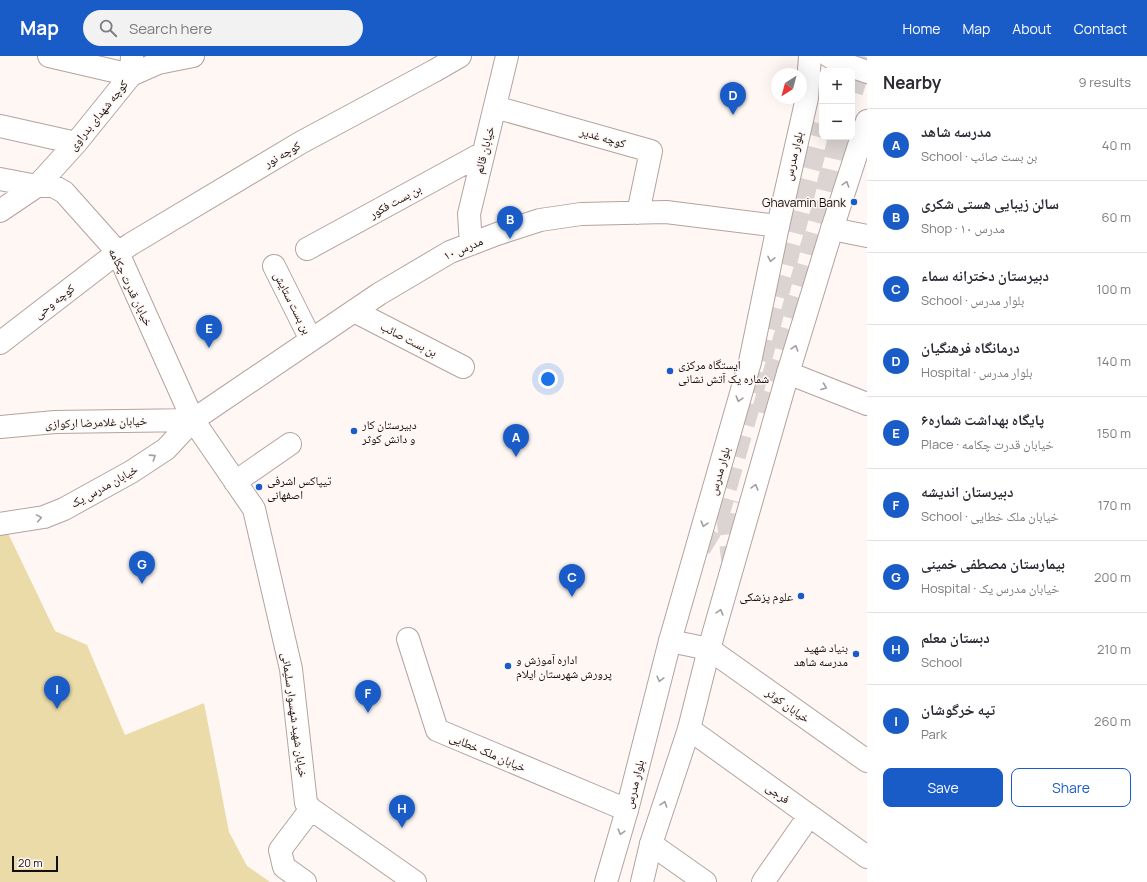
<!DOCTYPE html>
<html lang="en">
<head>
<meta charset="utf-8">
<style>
	body { margin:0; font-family:Manrope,"Noto Naskh Arabic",sans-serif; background:#f2f2f3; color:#2b2b33 }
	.controls { position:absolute; right:12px; top:12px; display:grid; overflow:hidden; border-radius:8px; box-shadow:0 4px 16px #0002 }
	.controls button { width:36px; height:36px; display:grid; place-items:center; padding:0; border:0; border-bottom:1px solid #e1e1e2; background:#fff; color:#2b2b33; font:20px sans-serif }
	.compass { position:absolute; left:771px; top:12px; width:36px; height:36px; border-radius:50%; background:#fff; box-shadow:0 4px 16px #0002; rotate:216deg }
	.scale { position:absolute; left:12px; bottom:10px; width:46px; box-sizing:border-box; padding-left:4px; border:2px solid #150f0e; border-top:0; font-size:11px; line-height:14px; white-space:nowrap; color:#150f0e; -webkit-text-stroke:3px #fef7f4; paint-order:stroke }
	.you { position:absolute; left:548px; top:323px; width:14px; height:14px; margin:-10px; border:3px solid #fff; border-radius:50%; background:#1a73e8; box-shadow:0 0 0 6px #1a73e833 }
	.badge { display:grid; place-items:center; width:26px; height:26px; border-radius:50%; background:#195cc7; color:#fff; font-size:13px; font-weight:700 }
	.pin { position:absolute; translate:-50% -33px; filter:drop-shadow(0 1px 2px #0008) }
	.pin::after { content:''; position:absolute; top:21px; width:14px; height:12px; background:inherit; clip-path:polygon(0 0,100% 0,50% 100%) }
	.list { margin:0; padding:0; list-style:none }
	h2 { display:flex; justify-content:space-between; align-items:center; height:52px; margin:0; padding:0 16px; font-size:17px }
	h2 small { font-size:13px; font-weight:400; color:#7c7c81 }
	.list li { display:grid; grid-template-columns:26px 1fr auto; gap:12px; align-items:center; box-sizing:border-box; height:72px; padding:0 16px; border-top:1px solid #e1e1e2 }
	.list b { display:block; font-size:15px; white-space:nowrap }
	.list p { margin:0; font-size:13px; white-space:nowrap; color:#7c7c81 }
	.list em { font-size:13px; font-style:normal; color:#7c7c81 }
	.actions { display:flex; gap:8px; padding:12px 16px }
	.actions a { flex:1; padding:9px 0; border:1px solid #195cc7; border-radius:8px; text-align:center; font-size:14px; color:#195cc7 }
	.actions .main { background:#195cc7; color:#fff }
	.icon { flex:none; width:22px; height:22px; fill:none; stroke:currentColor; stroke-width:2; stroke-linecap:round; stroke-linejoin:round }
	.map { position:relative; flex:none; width:867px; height:826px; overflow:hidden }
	header { display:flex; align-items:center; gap:24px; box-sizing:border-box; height:56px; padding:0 20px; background:#195cc7; color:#fff }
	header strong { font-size:19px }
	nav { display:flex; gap:22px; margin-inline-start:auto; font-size:14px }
	.search { width:280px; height:36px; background:#f2f2f3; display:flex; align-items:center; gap:10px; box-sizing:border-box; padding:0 14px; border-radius:22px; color:#7c7c81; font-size:15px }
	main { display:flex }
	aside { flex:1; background:#fff }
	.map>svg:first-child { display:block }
</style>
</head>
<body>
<header>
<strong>Map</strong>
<div class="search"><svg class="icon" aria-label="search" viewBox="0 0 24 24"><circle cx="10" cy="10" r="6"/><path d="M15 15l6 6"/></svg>Search here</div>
<nav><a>Home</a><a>Map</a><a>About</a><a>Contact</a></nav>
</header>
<main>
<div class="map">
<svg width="867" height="826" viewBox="0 0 867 826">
	<rect width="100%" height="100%" fill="#fef7f4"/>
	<path fill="#eadba9" d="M6,473L55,575L87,589L125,679L204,647L229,776L247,810L270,826H0V475Z"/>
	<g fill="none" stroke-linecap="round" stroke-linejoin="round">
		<path stroke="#dbd4d2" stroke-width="22" stroke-dasharray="22 11" stroke-linecap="butt" d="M852,36L863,0
			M762,357L821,157L839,81
			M700,492L717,464L750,346L822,68
			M733,511L728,468L735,445"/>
		<g stroke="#b4a39e" stroke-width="24">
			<path id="minor" d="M49,0L131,19L132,0
				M495,51L651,95L638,157
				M0,70L76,87
				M0,123L37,130H53L64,136L114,192L122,206L193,364L254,453L291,613L306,747L311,753L415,826
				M0,155L37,130L76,87L131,19L158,7L193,0
				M832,173L867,180
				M471,188L469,158L507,0
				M307,193L483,97
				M274,210L311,284
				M354,255L463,311
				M0,287L109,203L131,188L300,87L434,15L460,0
				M788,317L867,348
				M0,371L55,366L193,364
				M235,426L290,388
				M0,468L44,461L64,453L131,416L166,393L193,364L379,238L450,196L497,178L540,164L581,158L666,156L778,170
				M408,583L437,674L627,754
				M670,585L709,593L867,705
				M689,673L867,801
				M651,788L705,826
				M305,826L284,811L280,794L311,753
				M763,826L809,760"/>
		</g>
		<g stroke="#b4a39e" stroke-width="24">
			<path id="major" d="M829,0L839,6L867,16
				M606,826L627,754L670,585L750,306L778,170L807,42L810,0
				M642,826L651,788L689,673L709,593L788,317L832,173L867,65"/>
		</g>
		<use href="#minor" stroke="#fff" stroke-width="22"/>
		<use href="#major" stroke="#fff" stroke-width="22"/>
	</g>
	<defs><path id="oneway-chevron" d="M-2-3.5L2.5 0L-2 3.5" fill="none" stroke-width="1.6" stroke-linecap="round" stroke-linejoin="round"/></defs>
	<g stroke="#a19f9f">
		<use href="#oneway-chevron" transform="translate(846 128) rotate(-72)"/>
		<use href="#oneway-chevron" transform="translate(771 203) rotate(102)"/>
		<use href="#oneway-chevron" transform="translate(795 292) rotate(-73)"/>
		<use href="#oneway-chevron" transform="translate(824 331) rotate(21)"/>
		<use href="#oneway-chevron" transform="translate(739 343) rotate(106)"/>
		<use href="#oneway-chevron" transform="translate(153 401) rotate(-33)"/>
		<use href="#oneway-chevron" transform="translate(755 431) rotate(-74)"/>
		<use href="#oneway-chevron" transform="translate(39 462) rotate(-10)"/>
		<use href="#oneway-chevron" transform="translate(704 468) rotate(106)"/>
		<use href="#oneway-chevron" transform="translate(720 556) rotate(-74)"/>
		<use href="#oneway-chevron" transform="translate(660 623) rotate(104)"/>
		<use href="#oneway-chevron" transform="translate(664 748) rotate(-72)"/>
		<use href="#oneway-chevron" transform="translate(621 776) rotate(106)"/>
	</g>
	<g fill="#195cc7" stroke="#fef7f4" stroke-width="1.5">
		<circle cx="854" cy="146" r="4"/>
		<circle cx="670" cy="315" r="4"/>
		<circle cx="354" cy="375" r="4"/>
		<circle cx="259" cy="431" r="4"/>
		<circle cx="801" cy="540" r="4"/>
		<circle cx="856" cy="598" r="4"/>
		<circle cx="508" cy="610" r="4"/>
	</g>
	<g text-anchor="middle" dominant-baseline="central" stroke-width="3" stroke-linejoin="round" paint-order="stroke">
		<g font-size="12" fill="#150f0e" stroke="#fef7f4">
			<text transform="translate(98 59) rotate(-51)">کوچه شهدای بدراوی</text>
			<text transform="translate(603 81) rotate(16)">کوچه غدیر</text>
			<text transform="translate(484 94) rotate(-76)">خیابان قائم</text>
			<text transform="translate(282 98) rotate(-30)">کوچه نور</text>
			<text transform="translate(793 100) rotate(-77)">بلوار مدرس</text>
			<text transform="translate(395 145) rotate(-29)">بن بست فکور</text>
			<text transform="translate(463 192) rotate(-23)">مدرس ۱۰</text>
			<text transform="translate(131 231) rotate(64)">خیابان قدرت چکامه</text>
			<text transform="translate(54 245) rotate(-38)">کوچه وحی</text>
			<text transform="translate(293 247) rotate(63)">بن بست ستایش</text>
			<text transform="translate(409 283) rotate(27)">بن بست صائب</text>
			<text transform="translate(96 366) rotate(-2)">خیابان غلامرضا ارکوازی</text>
			<text transform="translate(719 415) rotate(-74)">بلوار مدرس</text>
			<text transform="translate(104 430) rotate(-29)">خیابان مدرس یک</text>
			<text transform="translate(788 649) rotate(35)">خیابان کوثر</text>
			<text transform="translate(295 659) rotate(82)">خیابان شهید شهسوار سلیمانی</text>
			<text transform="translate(488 696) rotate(23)">خیابان ملک خطایی</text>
			<text transform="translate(634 728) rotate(-76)">بلوار مدرس</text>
			<text transform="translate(778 737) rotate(36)">فرجی</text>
		</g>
		<g font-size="12" fill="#150f0e" stroke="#fef7f4" text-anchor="start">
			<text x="846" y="146" text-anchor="end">Ghavamin Bank</text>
			<text x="678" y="308">ایستگاه مرکزی<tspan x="678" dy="14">شماره یک آتش نشانی</tspan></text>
			<text x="362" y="368">دبیرستان کار<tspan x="362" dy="14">و دانش کوثر</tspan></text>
			<text x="267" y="424">تیپاکس اشرفی<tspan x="267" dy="14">اصفهانی</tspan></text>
			<text x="793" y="540" text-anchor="end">علوم پزشکی</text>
			<text x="848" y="591" text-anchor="end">بنیاد شهید<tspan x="848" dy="14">مدرسه شاهد</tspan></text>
			<text x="516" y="603">اداره آموزش و<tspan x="516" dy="14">پرورش شهرستان ایلام</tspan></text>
		</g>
	</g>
</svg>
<div class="controls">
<button>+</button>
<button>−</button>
</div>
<svg class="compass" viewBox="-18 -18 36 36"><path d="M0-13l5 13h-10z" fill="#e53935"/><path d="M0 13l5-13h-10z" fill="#7c7c81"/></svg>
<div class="scale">20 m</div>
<div class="you"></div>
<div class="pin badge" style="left:516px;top:401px">A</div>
<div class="pin badge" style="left:510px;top:183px">B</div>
<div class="pin badge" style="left:572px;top:541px">C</div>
<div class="pin badge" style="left:733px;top:59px">D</div>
<div class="pin badge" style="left:209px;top:292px">E</div>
<div class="pin badge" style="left:368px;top:657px">F</div>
<div class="pin badge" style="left:142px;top:528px">G</div>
<div class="pin badge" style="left:402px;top:772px">H</div>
<div class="pin badge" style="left:57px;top:653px">I</div>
</div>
<aside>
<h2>Nearby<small>9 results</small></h2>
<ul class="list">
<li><span class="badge">A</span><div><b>مدرسه شاهد</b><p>School · بن بست صائب</p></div><em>40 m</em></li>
<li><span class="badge">B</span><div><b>سالن زیبایی هستی شکری</b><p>Shop · مدرس ۱۰</p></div><em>60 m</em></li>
<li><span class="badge">C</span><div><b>دبیرستان دخترانه سماء</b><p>School · بلوار مدرس</p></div><em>100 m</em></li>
<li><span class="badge">D</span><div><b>درمانگاه فرهنگیان</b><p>Hospital · بلوار مدرس</p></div><em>140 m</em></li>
<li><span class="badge">E</span><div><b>پایگاه بهداشت شماره۶</b><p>Place · خیابان قدرت چکامه</p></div><em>150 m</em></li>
<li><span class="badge">F</span><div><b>دبیرستان اندیشه</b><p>School · خیابان ملک خطایی</p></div><em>170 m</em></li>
<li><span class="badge">G</span><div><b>بیمارستان مصطفی خمینی</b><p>Hospital · خیابان مدرس یک</p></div><em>200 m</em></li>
<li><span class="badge">H</span><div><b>دبستان معلم</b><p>School</p></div><em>210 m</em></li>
<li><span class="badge">I</span><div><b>تپه خرگوشان</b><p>Park</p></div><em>260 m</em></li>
</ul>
<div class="actions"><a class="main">Save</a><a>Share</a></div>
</aside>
</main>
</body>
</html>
